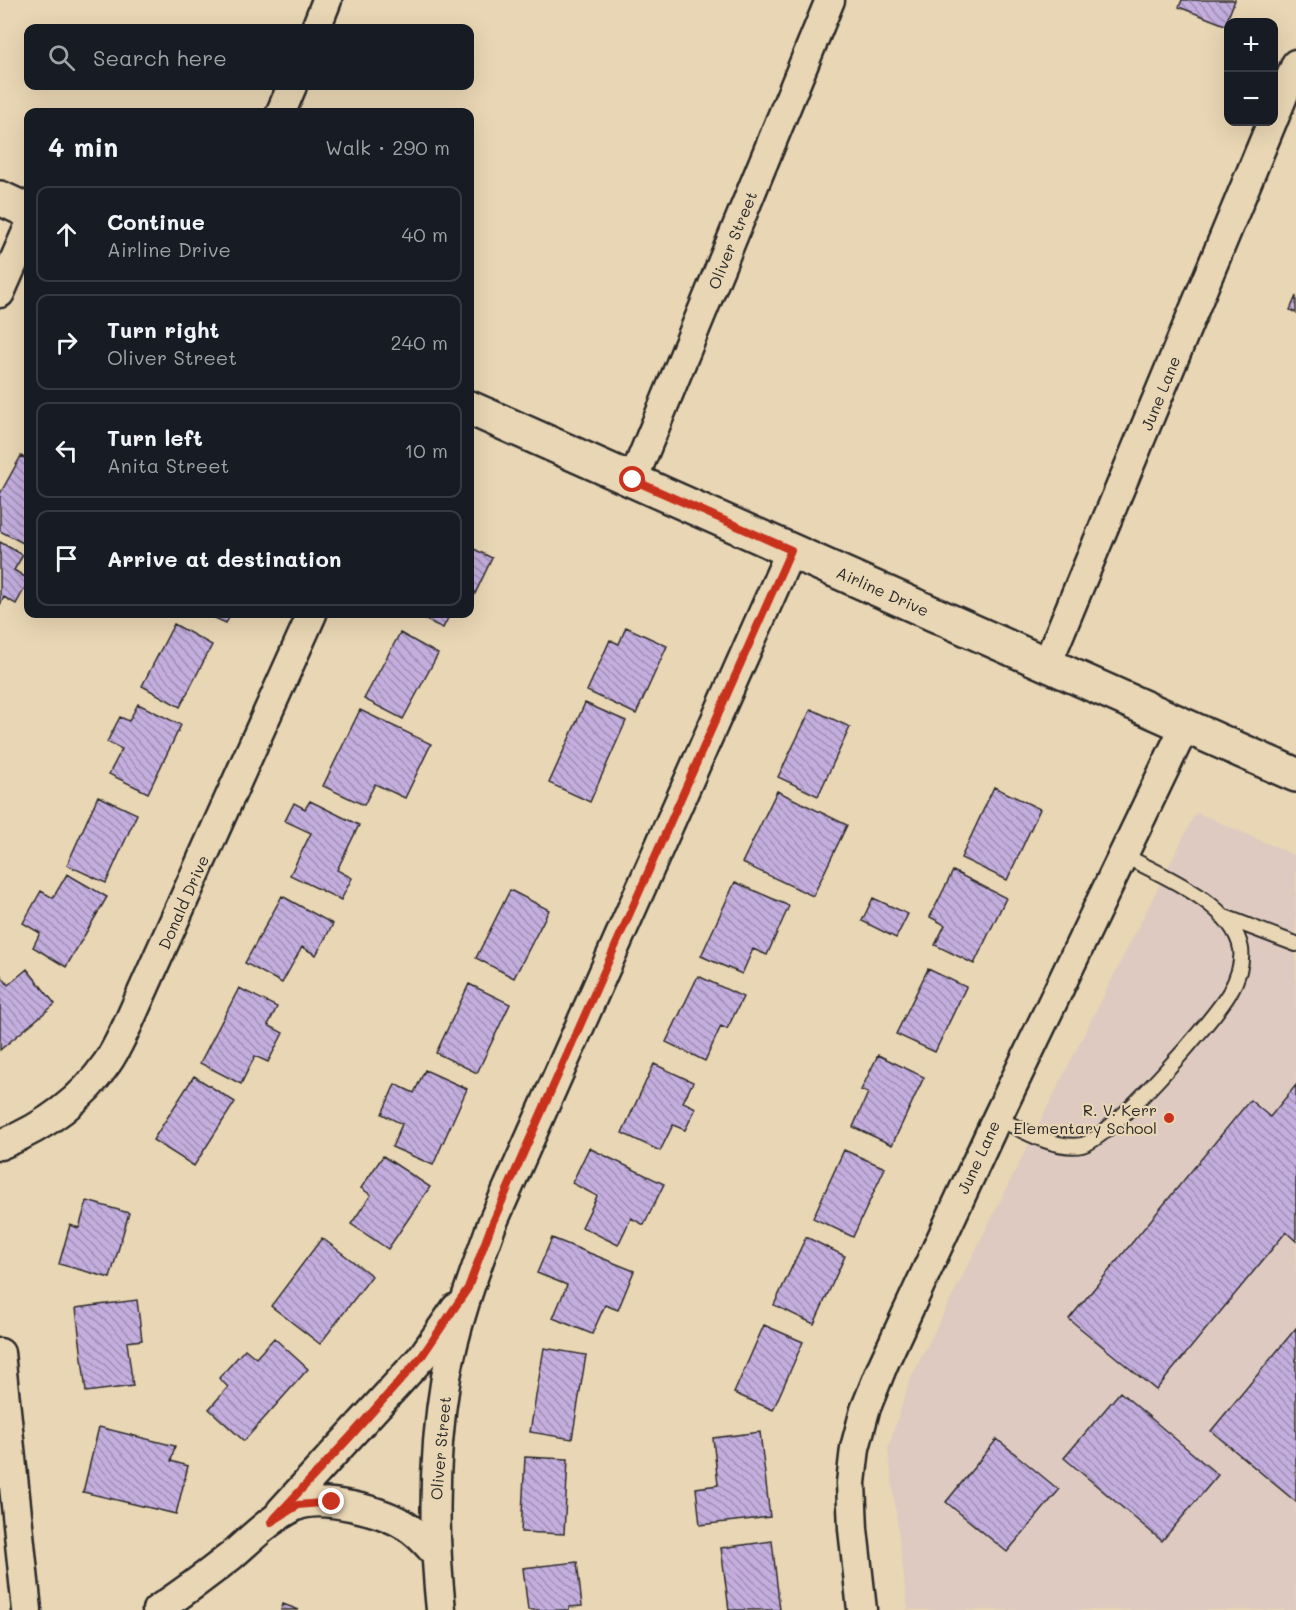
<!DOCTYPE html>
<html lang="en">
<head>
<meta charset="utf-8">
<style>
	body { margin:0; font-family:Mali,sans-serif; background:#20242c; color:#f1f3f6 }
	.controls { position:absolute; right:18px; top:18px; display:grid; overflow:hidden; border-radius:12px; box-shadow:0 6px 24px #0002 }
	.controls button { width:54px; height:54px; display:grid; place-items:center; padding:0; border:0; border-bottom:2px solid #363941; background:#171b24; color:#f1f3f6; font:30px sans-serif }
	.stop { position:absolute; width:18px; height:18px; margin:-14px; border:4px solid #c8321e; border-radius:50%; background:#fff }
	.stop.end { background:#c8321e; border-color:#fff; box-shadow:0 2px 6px #0008 }
	.list { margin:0; padding:0; list-style:none }
	h2 { display:flex; justify-content:space-between; align-items:center; height:78px; margin:0; padding:0 24px; font-size:26px }
	h2 small { font-size:20px; font-weight:400; color:#9ea1a6 }
	.list li { display:grid; grid-template-columns:39px 1fr auto; gap:18px; align-items:center; box-sizing:border-box; height:96px; margin:0 12px 12px; padding:0 12px; border:2px solid #363941; border-radius:12px }
	.list b { display:block; font-size:22px; white-space:nowrap }
	.list p { margin:0; font-size:20px; white-space:nowrap; color:#9ea1a6 }
	.list em { font-size:20px; font-style:normal; color:#9ea1a6 }
	.icon { flex:none; width:33px; height:33px; fill:none; stroke:currentColor; stroke-width:2; stroke-linecap:round; stroke-linejoin:round }
	.map { position:relative; flex:none; width:1296px; height:1610px; overflow:hidden }
	.search { position:absolute; background:#171b24; box-shadow:0 6px 24px #0002; left:24px; top:24px; width:450px; height:66px; display:flex; align-items:center; gap:15px; box-sizing:border-box; padding:0 21px; border-radius:12px; color:#9ea1a6; font-size:22px }
	.panel { position:absolute; background:#171b24; box-shadow:0 6px 24px #0002; left:24px; top:108px; width:450px; height:510px; border-radius:12px }
	.map>svg:first-child { display:block }
</style>
</head>
<body>
<div class="map">
<svg width="1296" height="1610" viewBox="0 0 1296 1610">
	<defs>
		<pattern id="building-back-hatch" width="6" height="6" patternUnits="userSpaceOnUse" patternTransform="scale(1.5)"><rect width="6" height="6" fill="#c4aede"/><path d="M-1 5l2 2M0 0l6 6M5-1l2 2" fill="none" stroke="#9f8eb4"/></pattern>
	</defs>
	<rect width="100%" height="100%" fill="#e9d6b4"/>
	<filter id="ink" filterUnits="userSpaceOnUse"><feTurbulence type="fractalNoise" baseFrequency=".0167" numOctaves="2"/><feDisplacementMap in="SourceGraphic" scale="12" xChannelSelector="R" yChannelSelector="G"/><feConvolveMatrix kernelMatrix="1 2 1 2 8 2 1 2 1" color-interpolation-filters="sRGB"/></filter>
	<g filter="url(#ink)">
		<path fill="#decac1" d="M1196,812L1296,856V1610H908L888,1449L910,1380Z"/>
		<path fill="url(#building-back-hatch)" stroke="#2b2b2b" stroke-width="1.5" d="M1182,0H1235L1225,25L1179,7Z
			M1296,296V313L1290,310Z
			M21,456L28,460V538L25,544L0,531V494Z
			M0,542L23,555L14,570L28,579V582L16,604L4,597L0,605Z
			M470,547L492,558L472,600L470,599Z
			M206,614H231L226,623Z
			M413,614H450L443,628Z
			M174,624L212,645L180,707L142,686Z
			M626,627L667,646L636,714L587,691L610,640L619,644Z
			M400,633L438,654L403,719L364,699Z
			M585,703L626,721L590,802L549,783Z
			M138,704L181,725L148,793L109,774L122,749L107,742L120,717L129,721Z
			M811,709L850,727L818,796L778,777Z
			M360,710L431,744L405,798L375,784L364,805L323,786Z
			M994,787L1040,809L1007,880L961,858Z
			M777,791L847,825L813,896L742,863Z
			M98,796L137,814L106,883L67,865Z
			M310,801L359,825L337,870L352,878L341,900L290,875L311,833L285,821L294,803L305,809Z
			M953,871L1006,898L974,964L935,945L945,925L930,917Z
			M67,874L107,897L66,967L33,947L40,933L23,923L41,891L53,898Z
			M735,882L789,906L767,955L753,949L742,974L701,956Z
			M510,890L549,910L514,978L476,958Z
			M282,896L333,924L316,955L302,947L282,983L245,963Z
			M873,898L908,914L896,938L862,921Z
			M27,969L55,1004L0,1050V974L8,985Z
			M928,969L966,987L935,1052L896,1034Z
			M698,976L743,997L727,1029L721,1026L705,1061L666,1042Z
			M469,984L510,1004L477,1073L436,1053Z
			M239,988L277,1007L268,1025L283,1033L268,1062L255,1056L241,1084L200,1063Z
			M878,1055L924,1077L892,1145L853,1127L868,1093L861,1090Z
			M654,1064L693,1082L683,1102L696,1108L685,1130L673,1125L660,1151L622,1133Z
			M425,1070L467,1089L433,1165L392,1147L402,1124L382,1114L395,1084L414,1093Z
			M194,1076L235,1102L194,1166L153,1140Z
			M1296,1085V1241L1286,1232L1156,1390L1069,1319L1250,1100L1270,1117Z
			M589,1148L664,1184L644,1225L631,1218L618,1245L582,1227L597,1196L572,1183Z
			M844,1150L885,1168L853,1237L813,1218Z
			M383,1156L430,1187L388,1249L351,1224L371,1195L361,1188Z
			M87,1201L129,1213L110,1278L59,1264L70,1225L79,1228Z
			M806,1237L845,1256L814,1324L774,1305Z
			M322,1238L372,1276L320,1344L271,1306Z
			M552,1238L634,1271L618,1310L605,1305L592,1334L553,1318L567,1285L537,1273Z
			M137,1300L142,1340L127,1342L133,1386L86,1392L76,1308Z
			M764,1325L803,1342L773,1410L734,1393Z
			M1296,1328V1502L1211,1431Z
			M274,1338L308,1369L244,1441L209,1409L228,1387L219,1378L245,1349L256,1358Z
			M544,1348L586,1355L572,1439L530,1432Z
			M1120,1392L1218,1475L1162,1541L1064,1458Z
			M99,1427L175,1446L171,1461L188,1466L176,1514L83,1492Z
			M760,1432L770,1517L700,1525L696,1488L718,1485L713,1438Z
			M997,1439L1059,1490L1007,1552L946,1502Z
			M525,1457L568,1459L564,1534L521,1532Z
			M772,1541L780,1610H729L721,1548Z
			M577,1562L582,1606L569,1607V1610H528L523,1568Z
			M283,1604L299,1610H281Z"/>
		<g fill="none" stroke-linecap="round" stroke-linejoin="round">
			<g stroke="#2b2b2b" stroke-width="18">
				<path id="lane" d="M1222,916L1296,944
					M997,1118C1021,1129 1054,1150 1082,1145C1110,1139 1214,1020 1230,992C1237,980 1243,963 1241,949C1233,903 1159,874 1123,855"/>
			</g>
			<g stroke="#2b2b2b" stroke-width="33">
				<path id="street" d="M316,28L327,0
					M281,112L292,86
					M1274,118L1296,64
					M0,293L28,229
					M633,480L830,0
					M1047,664L1272,122
					M0,1145C42,1128 81,1101 107,1063C115,1052 121,1038 127,1026L312,614
					M0,1353L27,1610
					M281,1511L422,1357L456,1308
					M157,1610C183,1593 207,1575 231,1556C252,1538 271,1518 296,1506C322,1495 383,1511 406,1526C418,1533 427,1544 436,1554
					M441,1610C433,1533 433,1454 446,1377C455,1325 474,1274 492,1224L791,550
					M862,1610L853,1529L851,1483L855,1448L865,1410L883,1365L997,1118L1185,726"/>
			</g>
			<g stroke="#2b2b2b" stroke-width="38">
				<path id="secondary" d="M0,198L28,211
					M470,408L1296,775"/>
			</g>
			<use href="#lane" stroke="#e9d6b4" stroke-width="14"/>
			<use href="#street" stroke="#e9d6b4" stroke-width="28"/>
			<use href="#secondary" stroke="#e9d6b4" stroke-width="33"/>
		</g>
	</g>
	<g fill="none" stroke-linecap="round" stroke-linejoin="round" filter="url(#ink)">
		<path stroke="#c8321e" stroke-width="8" d="M332,1502L298,1505L271,1522L350,1437L422,1356L468,1288L492,1224L791,550L633,480"/>
	</g>
	<circle fill="#c8321e" stroke="#e9d6b4" stroke-width="2" cx="1169" cy="1118" r="6"/>
	<g text-anchor="middle" dominant-baseline="central" stroke-width="4.5" stroke-linejoin="round" paint-order="stroke">
		<g font-size="16" fill="#2b2b2b" stroke="#e9d6b4">
			<text transform="translate(732 240) rotate(-68)">Oliver Street</text>
			<text transform="translate(1160 393) rotate(-68)">June Lane</text>
			<text transform="translate(883 591) rotate(24)">Airline Drive</text>
			<text transform="translate(183 902) rotate(-66)">Donald Drive</text>
			<text transform="translate(978 1157) rotate(-65)">June Lane</text>
			<text transform="translate(440 1448) rotate(-85)">Oliver Street</text>
		</g>
		<g font-size="16" fill="#2b2b2b" stroke="#e9d6b4" text-anchor="end">
			<text x="1157" y="1109">R. V. Kerr<tspan x="1157" dy="18">Elementary School</tspan></text>
		</g>
	</g>
</svg>
<div class="controls">
<button>+</button>
<button>−</button>
</div>
<div class="stop" style="left:633px;top:480px"></div>
<div class="stop end" style="left:332px;top:1502px"></div>
<div class="search"><svg class="icon" aria-label="search" viewBox="0 0 24 24"><circle cx="10" cy="10" r="6"/><path d="M15 15l6 6"/></svg>Search here</div>
<section class="panel">
<h2>4 min<small>Walk · 290 m</small></h2>
<ul class="list">
<li><svg class="icon" aria-label="ahead" viewBox="0 0 24 24"><path d="M12 20V5M6 11l6-6 6 6"/></svg><div><b>Continue</b><p>Airline Drive</p></div><em>40 m</em></li>
<li><svg class="icon" aria-label="right" viewBox="0 0 24 24"><path d="M7 20v-9h11M14 6l5 5-5 5"/></svg><div><b>Turn right</b><p>Oliver Street</p></div><em>240 m</em></li>
<li><svg class="icon" aria-label="left" viewBox="0 0 24 24"><path d="M17 20v-9H6M10 6l-5 5 5 5"/></svg><div><b>Turn left</b><p>Anita Street</p></div><em>10 m</em></li>
<li><svg class="icon" aria-label="arrive" viewBox="0 0 24 24"><path d="M6 21V4h12l-3 4 3 4H6"/></svg><div><b>Arrive at destination</b></div></li>
</ul>
</section>
</div>
</body>
</html>
